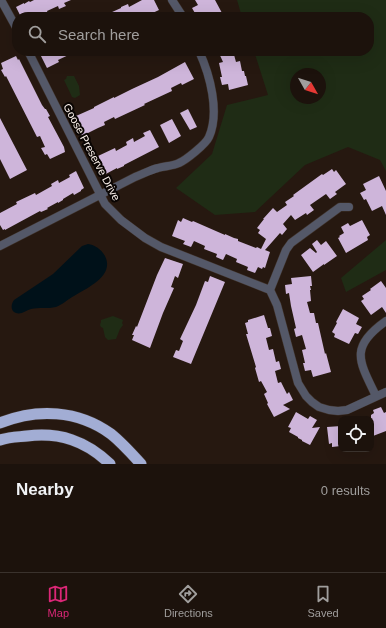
<!DOCTYPE html>
<html lang="en">
<head>
<meta charset="utf-8">
<style>
	body { margin:0; font-family:Helvetica,sans-serif; background:#29201a; color:#f1f3f6 }
	.controls { position:absolute; right:12px; bottom:12px; display:grid; overflow:hidden; border-radius:8px; box-shadow:0 4px 16px #0002 }
	.controls button { width:36px; height:36px; display:grid; place-items:center; padding:0; border:0; border-bottom:1px solid #3a322d; background:#1c120c; color:#f1f3f6; font:20px sans-serif }
	.compass { position:absolute; left:290px; top:68px; width:36px; height:36px; border-radius:50%; background:#1c120c; box-shadow:0 4px 16px #0002; rotate:129deg }
	.list { margin:0; padding:0; list-style:none }
	h2 { display:flex; justify-content:space-between; align-items:center; height:52px; margin:0; padding:0 16px; font-size:17px }
	h2 small { font-size:13px; font-weight:400; color:#a09e9d }
	.icon { flex:none; width:22px; height:22px; fill:none; stroke:currentColor; stroke-width:2; stroke-linecap:round; stroke-linejoin:round }
	.map { position:relative; flex:none; width:386px; height:464px; overflow:hidden }
	.search { position:absolute; background:#1c120c; box-shadow:0 4px 16px #0002; left:12px; right:12px; top:12px; height:44px; display:flex; align-items:center; gap:10px; box-sizing:border-box; padding:0 14px; border-radius:16px; color:#a09e9d; font-size:15px }
	.sheet { height:108px; background:#1c120c }
	nav { display:flex; justify-content:space-around; align-items:center; box-sizing:border-box; height:56px; border-top:1px solid #3a322d; background:#1c120c; font-size:11px; color:#a09e9d }
	nav a { display:grid; justify-items:center; gap:2px }
	nav .on { color:#db2777 }
	.map>svg:first-child { display:block }
</style>
</head>
<body>
<div class="map">
<svg width="386" height="464" viewBox="0 0 386 464">
	<rect width="100%" height="100%" fill="#261810"/>
	<path fill="#1f2c15" fill-rule="evenodd" d="M237,0H386V171L380,160L348,147L305,165L255,212L215,215L176,188L212,154L227,105L268,95L254,51H369V17H242ZM296,74H320V98H296Z
		M67,76H74L79,86L80,95L75,98L72,97L64,80L66,79Z
		M386,240V270L346,292L341,278Z
		M113,316L123,320L122,323L123,325L120,329L116,339L108,340L105,337L103,328L101,327L100,325L101,322V320Z"/>
	<path fill="#001119" d="M88,244C95,245 101,249 105,256C115,276 87,288 74,296C68,299 62,305 56,307C48,309 39,307 31,309C27,310 21,315 16,313C10,311 11,304 14,300L53,274L82,246Z"/>
	<path fill="#ceb5da" d="M34,0H71L64,3L66,6L59,9L58,6L47,11L48,14L42,17H21L16,7L24,3V4L29,1L30,2Z
		M142,0H154L159,10L144,17H101L121,8V7L128,4L129,7Z
		M195,0H215L222,13L218,15L220,17H201L199,13L196,15L192,8L198,5Z
		M46,51H77L58,60L59,62L47,68L40,54Z
		M218,51H233L236,62L240,61L242,71H244L245,76H246L248,85L229,90L228,84L222,85L220,77H222L219,63L223,62Z
		M16,56L18,60L19,59L42,105L45,109H46L50,116L48,117L64,147L65,152L50,159L47,154L45,155L41,148L45,147L40,136L37,137L6,76L5,77L1,70L3,69L1,63Z
		M185,62L194,79L182,85L181,83L171,88L172,91L144,104L145,105L115,119L114,117L104,122L105,125L98,128L82,136L73,120L77,118L76,116L94,108V107L114,97V98L132,89L158,77Z
		M188,109L197,127L190,130L180,113Z
		M0,118L27,170L10,179L0,159Z
		M172,119L181,136L169,143L160,125Z
		M150,130L159,147L124,165V166L117,169V168L102,176L94,161L99,159L98,156L115,148L116,151L127,145L126,142L133,138L134,142L145,136L143,133Z
		M332,169L334,172L336,170L346,184L335,192L337,194L330,199L326,194L310,205L314,210L307,215L306,213L295,220L291,215L283,224L287,229L282,235L280,233L265,250L270,252L265,268L263,267L262,269L258,267L255,273L247,270L248,267L236,262L237,259L226,254L223,260L216,257L217,254L204,249L205,246L194,241L191,247L183,244L185,241L172,236L178,220L181,222L183,218L192,222L193,221L225,235V234L234,238L238,239V241L256,248L257,247L261,249L266,239L258,233L260,230L257,228L264,219H263L273,208L277,212L287,205L285,202L294,196L293,195L322,174L323,175Z
		M76,171L84,188L81,190V191L74,195L73,193L63,199V200L58,203V202L47,208L48,209L41,212L40,211L5,230V229L3,230L0,225V213L17,204L16,202L35,193L36,195L52,186L51,184L58,180L59,183L70,177L69,175Z
		M379,176L386,191V215L382,206L372,211L366,199L364,200L360,193L366,190L363,184Z
		M362,220L370,235L367,237L368,240L346,253L338,238L340,237L339,236L344,233L341,227L348,223L350,226Z
		M317,240L321,245L326,241L337,256L324,265V264L313,272L301,255L310,248L316,253L317,252L312,244Z
		M165,258L183,264L178,278L175,276L171,287L174,288L163,313L150,348L132,340L134,335H132L136,326L137,327L157,275Z
		M210,276L225,282L191,364L173,357L176,350L179,351L183,341L180,339L196,305L205,281L208,282Z
		M311,276L312,286H310L311,290H310L311,301L307,302L310,313H314L316,323H318L325,354L326,353L331,372L313,377L311,370L305,371L303,363H305L302,350L306,349L302,335L296,337L294,329L296,328L291,306L289,293L286,294L285,285L292,284L291,278Z
		M381,281L386,288V313L382,307L371,315L361,301L364,299L362,296L371,290L370,289Z
		M343,309L359,318L356,324L362,327L358,334L355,333L349,344L334,337L335,334L332,332L337,323L336,322Z
		M264,315L268,328H270L272,336L266,338L269,350L273,349L276,362L279,361L281,369L275,371L278,383L281,382L287,394L289,392L293,400L283,405L290,409L274,417L267,404L268,403L264,394L267,392L261,381L259,382L255,368L256,367L246,334H248L245,323L248,322V320Z
		M381,407L384,413L386,412V431L373,436L371,431V415L374,413L373,410Z
		M296,412L308,419L310,416L317,420L312,428L320,427L310,445L302,441V440L298,438V437L289,432L291,428L288,427Z
		M341,426V446L332,447V443L329,444L327,427Z"/>
	<g fill="none" stroke-linecap="round" stroke-linejoin="round">
		<g stroke="#3f322a" stroke-width="9">
			<path id="minor" d="M1,0L17,29
				M172,0L183,17
				M28,51L105,204L121,220L145,238L161,247L270,290L277,305L298,383L306,396L312,402L319,407L329,410L338,411L347,410L386,392
				M0,246L135,177C143,174 150,170 158,168C165,166 173,166 179,163C186,160 206,144 209,137C220,112 210,75 199,51
				M270,290L286,250L291,243L340,207H349
				M376,396C359,361 349,347 386,321"/>
		</g>
		<g stroke="#3f322a" stroke-width="12">
			<path id="highway" d="M0,423C37,408 78,410 111,434C121,442 132,454 141,464
				M0,440C9,437 18,437 27,436C60,432 86,441 110,464"/>
		</g>
		<use href="#minor" stroke="#545868" stroke-width="8"/>
		<use href="#highway" stroke="#a2add4" stroke-width="11"/>
	</g>
	<g text-anchor="middle" dominant-baseline="central" stroke-width="4" stroke-linejoin="round" paint-order="stroke">
		<g font-size="11" fill="#faf0ea" stroke="#0a0503">
			<text transform="translate(92 152) rotate(62)">Goose Preserve Drive</text>
		</g>
	</g>
</svg>
<div class="controls">
<button><svg class="icon" aria-label="locate" viewBox="0 0 24 24"><circle cx="12" cy="12" r="6"/><path d="M12 2v4M12 18v4M2 12h4M18 12h4"/></svg></button>
</div>
<svg class="compass" viewBox="-18 -18 36 36"><path d="M0-13l5 13h-10z" fill="#e53935"/><path d="M0 13l5-13h-10z" fill="#a09e9d"/></svg>
<div class="search"><svg class="icon" aria-label="search" viewBox="0 0 24 24"><circle cx="10" cy="10" r="6"/><path d="M15 15l6 6"/></svg>Search here</div>
</div>
<section class="sheet">
<h2>Nearby<small>0 results</small></h2>
<ul class="list">
</ul>
</section>
<nav>
<a class="on"><svg class="icon" aria-label="map" viewBox="0 0 24 24"><path d="M3 6l6-2 6 2 6-2v14l-6 2-6-2-6 2zM9 4v14M15 6v14"/></svg>Map</a>
<a><svg class="icon" aria-label="directions" viewBox="0 0 24 24"><path d="M12 3l9 9-9 9-9-9zM9 14v-3h6M13 9l2 2-2 2"/></svg>Directions</a>
<a><svg class="icon" aria-label="saved" viewBox="0 0 24 24"><path d="M7 4h10v16l-5-4-5 4z"/></svg>Saved</a>
</nav>
</body>
</html>
